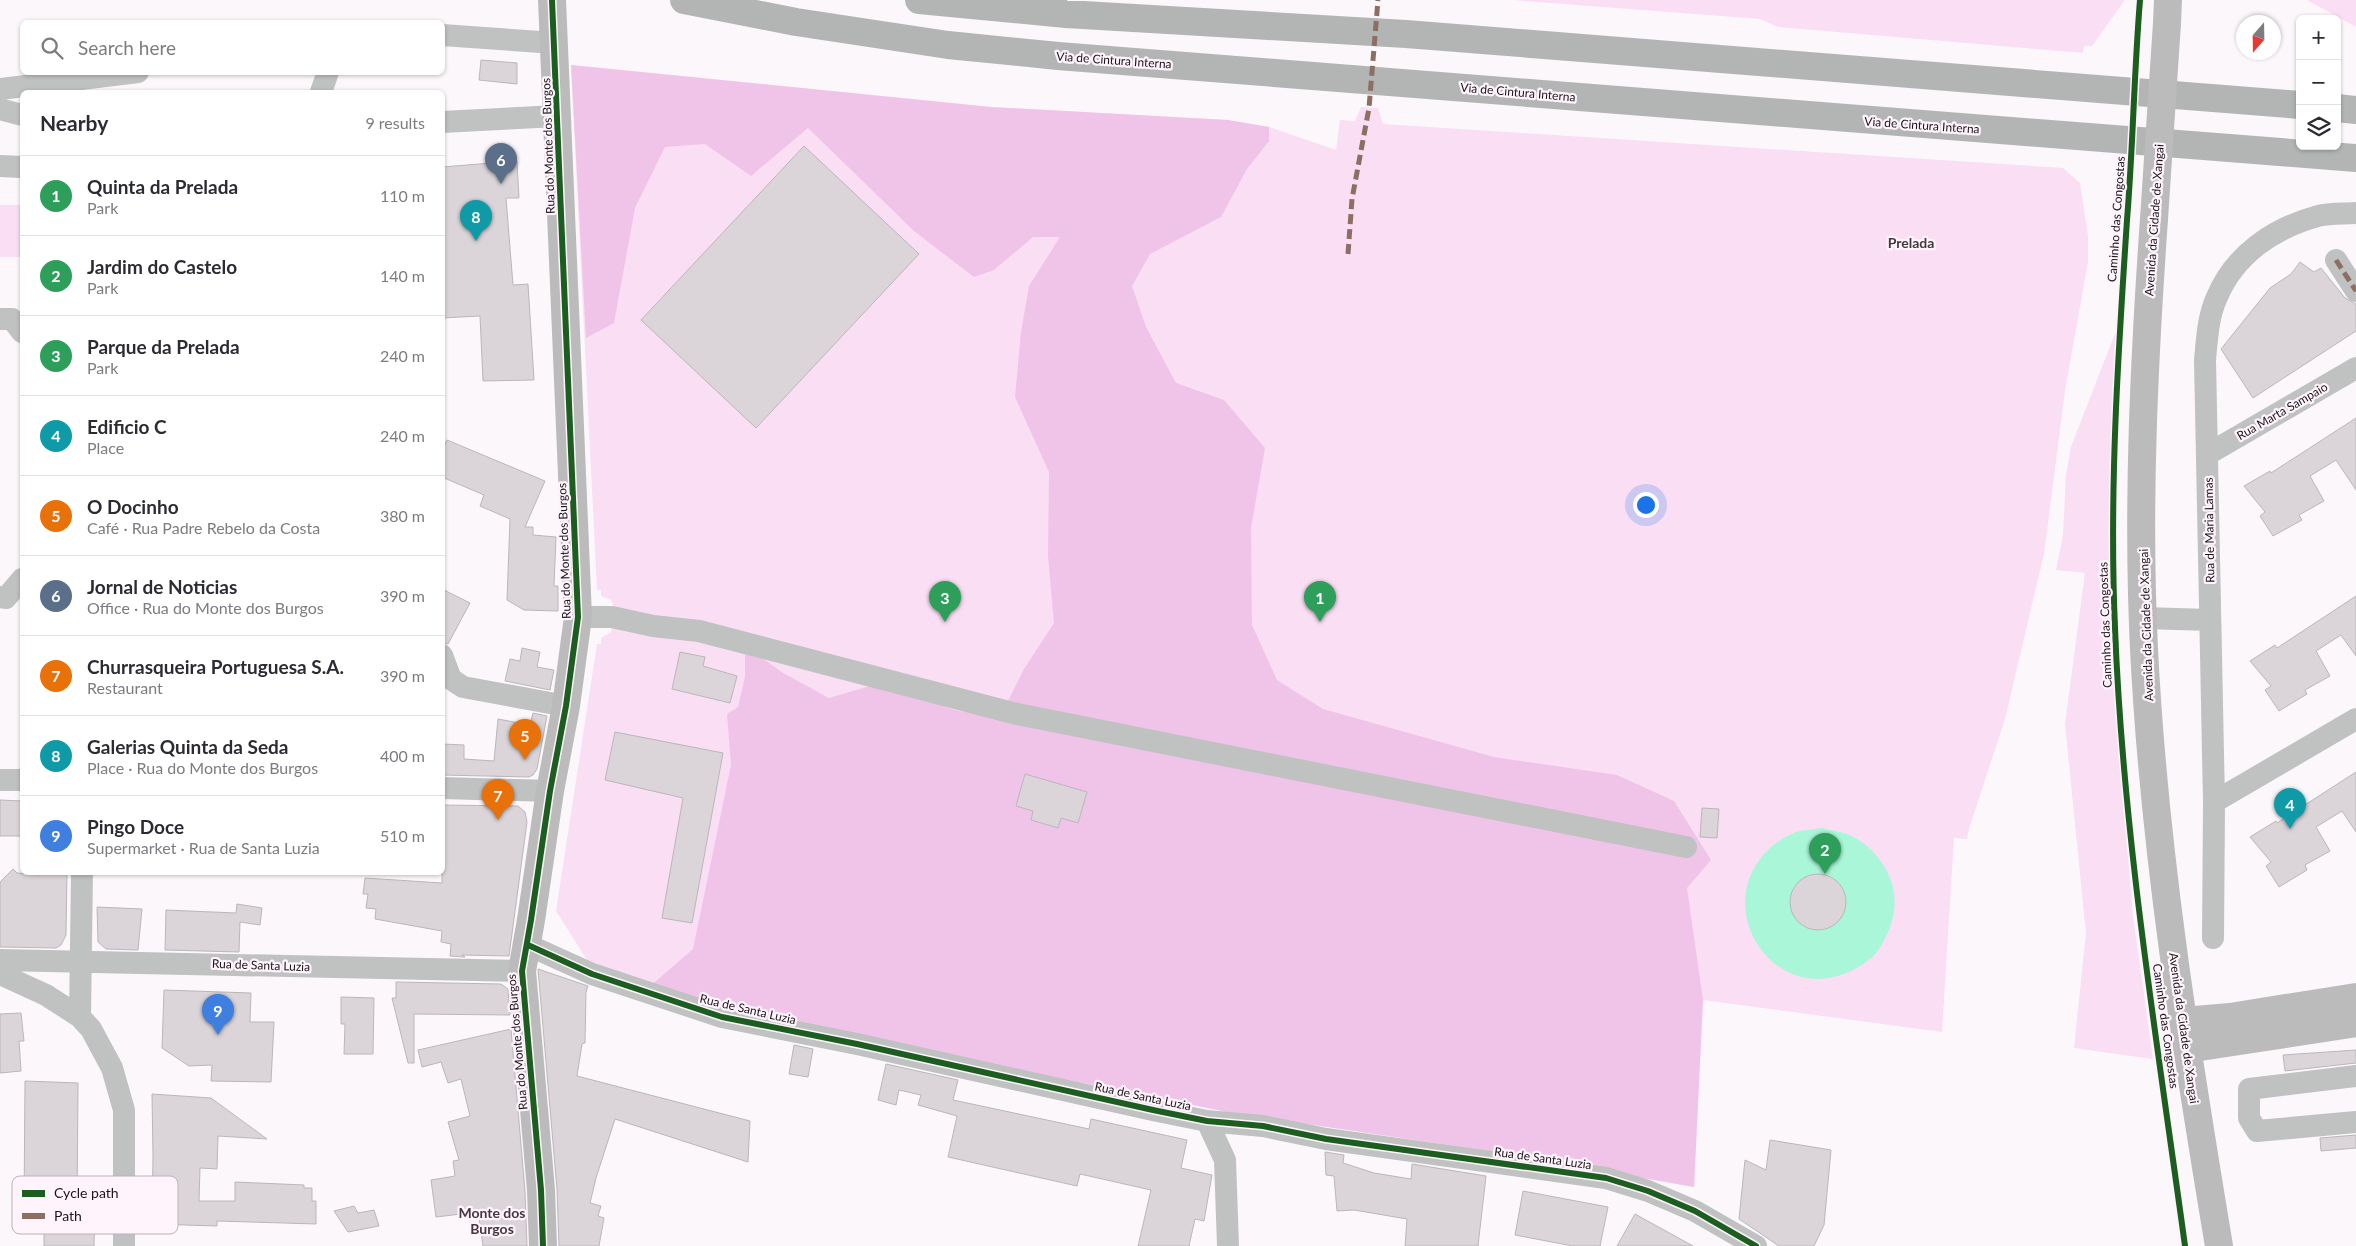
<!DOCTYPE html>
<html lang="en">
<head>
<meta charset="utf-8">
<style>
	body { margin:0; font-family:Lato,sans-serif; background:#f7f7f7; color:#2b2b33 }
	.controls { position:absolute; right:15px; top:15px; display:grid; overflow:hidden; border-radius:8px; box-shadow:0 1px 4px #0004 }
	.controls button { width:45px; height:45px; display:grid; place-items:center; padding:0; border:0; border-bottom:1px solid #e1e1e2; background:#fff; color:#2b2b33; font:25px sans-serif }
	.compass { position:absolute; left:2236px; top:15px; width:45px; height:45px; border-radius:50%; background:#fff; box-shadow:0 1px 4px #0004; rotate:200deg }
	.you { position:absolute; left:1645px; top:504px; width:18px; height:18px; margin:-12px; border:4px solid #fff; border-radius:50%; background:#1a73e8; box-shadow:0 0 0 8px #1a73e833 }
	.badge { display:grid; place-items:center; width:32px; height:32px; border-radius:50%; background:#d93025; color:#fff; font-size:16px; font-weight:700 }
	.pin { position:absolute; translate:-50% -41px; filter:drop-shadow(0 1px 2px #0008) }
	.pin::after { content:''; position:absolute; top:26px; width:18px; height:15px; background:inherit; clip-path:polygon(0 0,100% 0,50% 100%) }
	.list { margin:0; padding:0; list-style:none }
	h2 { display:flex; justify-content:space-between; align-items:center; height:65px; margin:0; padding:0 20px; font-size:21px }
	h2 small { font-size:16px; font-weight:400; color:#7c7c81 }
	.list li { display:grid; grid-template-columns:32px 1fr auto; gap:15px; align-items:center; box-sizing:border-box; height:80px; padding:0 20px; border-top:1px solid #e1e1e2 }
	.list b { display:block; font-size:19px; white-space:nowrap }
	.list p { margin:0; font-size:16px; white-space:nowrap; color:#7c7c81 }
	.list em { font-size:16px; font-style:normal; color:#7c7c81 }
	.icon { flex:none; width:28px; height:28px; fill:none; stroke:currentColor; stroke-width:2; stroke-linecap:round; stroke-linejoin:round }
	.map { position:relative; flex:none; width:2356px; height:1246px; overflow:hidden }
	.search { position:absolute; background:#fff; box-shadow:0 1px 4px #0004; left:20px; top:20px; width:425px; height:55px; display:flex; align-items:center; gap:12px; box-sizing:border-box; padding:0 18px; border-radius:8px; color:#7c7c81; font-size:19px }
	.panel { position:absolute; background:#fff; box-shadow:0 1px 4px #0004; left:20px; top:90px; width:425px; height:785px; border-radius:8px }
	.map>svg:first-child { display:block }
</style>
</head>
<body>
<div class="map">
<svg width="2356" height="1246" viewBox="0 0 2356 1246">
	<rect width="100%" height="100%" fill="#fcf7fb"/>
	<path fill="#fadef4" d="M1512,0H2125L2092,46H2084L2083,53L1778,27L1760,19Z
		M2307,0H2356V27Z
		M571,65L991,107L1228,120L1269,127L1336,150L1340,120L1355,121L1361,107L1378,108L1383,124L2063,168L2080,183L2088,236V262L2065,391L2044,554L2005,719L1969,829L1967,839L1954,838L1942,1032L1703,1000L1694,1187L1496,1152L1227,1112L1018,1069L594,971L556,911L597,644H601V638L611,632L614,608L611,600L601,596V590H597Z
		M0,205H22V257H0Z
		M2116,331L2111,661L2133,916L2153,1059L2074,1048L2086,933L2065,724L2085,573L2056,570L2063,535L2066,475L2071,447Z"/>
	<path fill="#f0c4e9" d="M571,65L991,107L1228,120L1269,127V141L1247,169L1221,217L1150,254L1132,286L1146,327L1176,383L1224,400L1265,448L1251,528L1252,625L1277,680L1323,709L1494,757L1617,775L1674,801L1711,860L1687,888L1703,1000L1694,1187L1496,1152L1227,1112L728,1012L648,988L693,949L731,765L727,714L738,707L745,677V646L783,673L829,698L877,684L958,711L995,715L1005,707L1024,669L1054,623L1048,556L1049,472L1015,397L1021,332L1029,286L1060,237H1033L994,270L974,277L914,231L808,128L751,176L705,144L665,147L635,208L614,323L586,338Z"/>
	<path fill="#a9f6d8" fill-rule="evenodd" d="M1822,828C1829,830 1837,831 1844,833C1875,843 1899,879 1894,910C1892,925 1887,936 1879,949C1872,960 1858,968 1846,973C1772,1004 1711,907 1767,851C1776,842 1788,834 1800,831C1807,830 1815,829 1822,828ZM1816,874C1834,876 1851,890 1844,910C1842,918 1836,924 1829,927C1794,943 1770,885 1816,874Z"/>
	<path fill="#dbd5d9" stroke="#bbb6ba" d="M481,60L517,63V84L479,80Z
		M804,146L919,254L756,428L641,320Z
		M517,161L519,198H506L513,285L528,284L534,380L483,381L480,316L442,318V167Z
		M2300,262L2314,272L2321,268L2345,298L2356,304V331L2253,398L2221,349L2270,288L2291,274Z
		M2356,418V490L2336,460L2310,476L2324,501L2299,515L2302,520L2273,536L2260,516L2265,512L2244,486L2270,471L2271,473Z
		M447,440L545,481L525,527H533V535L556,537L554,586H558V611L524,610L507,600L510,519L480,506L484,495L442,477V450Z
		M442,589L470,603L448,644L442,642Z
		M2356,596V656L2341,635L2316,651L2330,676L2305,690L2307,694L2279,711L2265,690L2271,686L2250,661L2275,645L2277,648Z
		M522,648L540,652L537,667L554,670L550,690L505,681L510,659L520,661Z
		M680,652L705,657L703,666L737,676L730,703L672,689Z
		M533,713L547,716L537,769L533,775L529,777L442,775V744L464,745V759L494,761L498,719L530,725Z
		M615,732L723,753L692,923L662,918L683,798L605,780Z
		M2356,772V832L2342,811L2316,827L2330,851L2305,865L2307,870L2279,887L2266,866L2271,862L2250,837L2276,821L2277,823Z
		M1025,774L1087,792L1078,823L1061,818L1058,828L1031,820L1033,811L1016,806Z
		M0,800L22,801V836H0Z
		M442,805L518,806L525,812L527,822L509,956L462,955L465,957L450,956L451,944L441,942L442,931L375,919L376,909L366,908L368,894H363L365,878L442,883Z
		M1702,808L1719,809L1717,838L1700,837Z
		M13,869L17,873L40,875V872H67L66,935L61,945L56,948L0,947V882Z
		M1790 902a28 28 0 1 1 56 0a28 28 0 1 1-56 0Z
		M237,904L262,908L260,925L240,922L239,952L165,950L166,910L236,913Z
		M97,907L142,909L138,950L106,949L98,942Z
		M538,969L588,986L586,992L585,1043L582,1044L577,1076L750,1121L748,1162L615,1119L596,1178L590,1203L601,1206L598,1216L604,1218L599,1246H559L557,1189Z
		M396,982L501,984L508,989L510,1015L414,1014V1063H408L392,998H396Z
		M164,990L251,993L250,1022H274L271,1082L211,1081L212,1065L189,1066L162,1048Z
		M341,997L374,998L373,1054H344L345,1024H341Z
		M21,1013L24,1041H19L21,1071L0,1073V1014Z
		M511,1029L525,1191L527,1246H483L478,1212L436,1217L431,1180L455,1176L453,1161L459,1160L448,1122L470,1116L461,1079L448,1083L441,1062L422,1067L418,1050Z
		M794,1045L813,1049L808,1077L789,1074Z
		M2356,1050V1063L2285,1071L2283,1055Z
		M886,1064L958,1080L953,1100L1089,1129L1091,1119L1187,1140L1181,1168L1212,1175L1204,1221L1195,1219L1189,1246H1138L1151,1190L1080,1174L1077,1186L948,1157L957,1116L918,1105L921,1095L899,1090L896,1105L878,1100Z
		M25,1081L78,1083L77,1212H95L94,1246H44V1211L24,1210Z
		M152,1094L211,1098L267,1139L218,1136L217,1169L200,1168L199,1201H235V1182L304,1185V1188H312V1201H316V1224L217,1221V1226L152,1224L153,1156Z
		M2356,1135V1148L2321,1151L2320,1138Z
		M1770,1140L1831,1150L1824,1225L1814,1246H1779L1739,1219L1745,1160L1766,1170Z
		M1325,1152L1344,1155L1343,1163L1374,1173L1411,1179L1412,1164L1486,1176L1478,1246H1405L1407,1219L1354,1210L1337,1211L1334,1176L1326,1175Z
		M1523,1191L1608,1207L1600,1246H1573L1515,1235Z
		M354,1206L358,1213L374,1210L379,1226L348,1232L334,1211Z
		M1635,1214L1693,1246H1617Z"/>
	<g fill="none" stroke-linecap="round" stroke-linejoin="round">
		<path stroke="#c0c1c1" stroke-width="22" d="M442,35L555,43
			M0,89L138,72
			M321,92L328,72
			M0,109L22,115
			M442,122L558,116
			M0,166L22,167
			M2336,260L2356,291
			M0,319H12L22,332
			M2208,454L2356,368
			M0,597L6,598L22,579
			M578,617H612L653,626L699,631L1017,714L1686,847
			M2143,618L2210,620
			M442,655L451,679L463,687L566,706
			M0,780H22
			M442,788L550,791
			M2214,802L2356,719
			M2213,938L2214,802L2205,360C2207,339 2208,316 2217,297C2235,254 2274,228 2318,216C2330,213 2344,214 2356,213
			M528,945L592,974L722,1017L857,1044L1153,1110L1207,1121L1263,1126L1326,1139L1606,1178L1648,1191L1695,1211L1756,1246
			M0,960L522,971
			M0,974L46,995L80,1017L91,1029L112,1068L124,1110V1246
			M80,1017L82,872
			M2356,1076L2249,1089V1118L2257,1131L2356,1122
			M1207,1121L1225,1160L1228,1246"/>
		<path stroke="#babbba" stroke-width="28" d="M2167,23L2168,0
			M2154,219C2144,362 2137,506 2144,649C2154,850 2186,1048 2219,1246
			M2183,1021L2230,1017L2356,997
			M2187,1049L2356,1023
			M543,1246L541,1190L522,971L531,920L550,791L566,706L578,617L552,0"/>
		<path stroke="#b3b5b4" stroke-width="28" d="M684,0L796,22L948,45L1058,56L2356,158
			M919,0L1066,14L1406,34L2300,105
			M2337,108L2356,110"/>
		<path stroke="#babbba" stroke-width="28" d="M2154,219L2167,23"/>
		<path stroke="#8d6e63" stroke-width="5" stroke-dasharray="10 5" stroke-linecap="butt" d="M1348,254L1352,199L1369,108L1378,0
			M2336,260L2356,291"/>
		<g stroke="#fff4fc" stroke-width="9">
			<path id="cycleway" d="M2140,0C2134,73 2133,147 2127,220C2118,355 2109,492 2115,628C2123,836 2157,1040 2185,1246
				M528,945L592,974L722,1017L857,1044L1153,1110L1207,1121L1263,1126L1326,1139L1606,1178L1648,1191L1695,1211L1756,1246
				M543,1246L541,1190L522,971L531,920L550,791L566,706L578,617L552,0"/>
		</g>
		<use href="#cycleway" stroke="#1b5e20" stroke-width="6"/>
	</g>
	<g text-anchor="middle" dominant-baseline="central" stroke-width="4.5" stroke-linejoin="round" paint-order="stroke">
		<g font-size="12" fill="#1a1519" stroke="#fff4fc">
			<text transform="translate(1114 60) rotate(4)">Via de Cintura Interna</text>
			<text transform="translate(1518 92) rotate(5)">Via de Cintura Interna</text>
			<text transform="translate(1922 125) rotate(4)">Via de Cintura Interna</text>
			<text transform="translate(548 146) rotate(-92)">Rua do Monte dos Burgos</text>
			<text transform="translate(2116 219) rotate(-86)">Caminho das Congostas</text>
			<text transform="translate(2154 220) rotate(-86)">Avenida da Cidade de Xangai</text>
			<text transform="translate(2282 411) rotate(-30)">Rua Marta Sampaio</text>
			<text transform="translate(2209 530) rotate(-91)">Rua de Maria Lamas</text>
			<text transform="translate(564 551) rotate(-92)">Rua do Monte dos Burgos</text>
			<text transform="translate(2105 625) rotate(-92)">Caminho das Congostas</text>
			<text transform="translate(2146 625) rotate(-92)">Avenida da Cidade de Xangai</text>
			<text transform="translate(261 965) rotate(2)">Rua de Santa Luzia</text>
			<text transform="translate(748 1009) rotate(13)">Rua de Santa Luzia</text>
			<text transform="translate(2166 1026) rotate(82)">Caminho das Congostas</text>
			<text transform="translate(2184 1028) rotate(82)">Avenida da Cidade de Xangai</text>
			<text transform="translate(517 1042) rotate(-95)">Rua do Monte dos Burgos</text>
			<text transform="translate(1143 1096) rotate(12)">Rua de Santa Luzia</text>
			<text transform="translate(1543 1158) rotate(8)">Rua de Santa Luzia</text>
		</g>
		<g font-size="14" font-weight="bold" fill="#443741" stroke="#fff4fc">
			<text x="1911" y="242">Prelada</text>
			<text x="492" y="1212">Monte dos<tspan x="492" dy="16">Burgos</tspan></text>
		</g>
	</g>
	<rect x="12" y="1176" width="166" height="58" rx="8" fill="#fff4fc" stroke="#bab1b8" stroke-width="1"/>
	<rect x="22" y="1190" width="23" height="7" fill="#1b5e20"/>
	<rect x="22" y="1213" width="23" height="6" fill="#8d6e63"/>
	<g font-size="14" fill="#1a1519">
		<text x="54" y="1198">Cycle path</text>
		<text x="54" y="1221">Path</text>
	</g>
</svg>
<div class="controls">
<button>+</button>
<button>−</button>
<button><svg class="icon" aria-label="layers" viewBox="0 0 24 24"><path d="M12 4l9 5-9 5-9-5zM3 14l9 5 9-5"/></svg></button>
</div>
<svg class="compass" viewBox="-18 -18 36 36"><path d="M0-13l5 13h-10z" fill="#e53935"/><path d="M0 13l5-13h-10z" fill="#7c7c81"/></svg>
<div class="you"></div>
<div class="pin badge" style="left:1320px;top:622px;background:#2e9e5b">1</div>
<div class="pin badge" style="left:1825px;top:874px;background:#2e9e5b">2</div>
<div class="pin badge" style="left:945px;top:622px;background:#2e9e5b">3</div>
<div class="pin badge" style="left:2290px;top:829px;background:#0f9aa8">4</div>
<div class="pin badge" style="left:525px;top:760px;background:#e8710a">5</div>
<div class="pin badge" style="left:501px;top:184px;background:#5c6f8a">6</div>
<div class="pin badge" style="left:498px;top:820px;background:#e8710a">7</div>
<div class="pin badge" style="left:476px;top:241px;background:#0f9aa8">8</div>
<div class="pin badge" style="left:218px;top:1035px;background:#3f7fe0">9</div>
<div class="search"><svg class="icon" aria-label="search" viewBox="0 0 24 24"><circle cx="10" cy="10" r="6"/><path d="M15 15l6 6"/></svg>Search here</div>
<section class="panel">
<h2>Nearby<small>9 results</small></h2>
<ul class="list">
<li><span class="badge" style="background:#2e9e5b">1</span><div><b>Quinta da Prelada</b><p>Park</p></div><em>110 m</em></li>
<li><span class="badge" style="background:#2e9e5b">2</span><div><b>Jardim do Castelo</b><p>Park</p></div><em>140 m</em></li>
<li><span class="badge" style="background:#2e9e5b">3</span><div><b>Parque da Prelada</b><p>Park</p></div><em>240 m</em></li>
<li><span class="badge" style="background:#0f9aa8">4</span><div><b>Edificio C</b><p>Place</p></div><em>240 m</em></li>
<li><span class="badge" style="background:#e8710a">5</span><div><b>O Docinho</b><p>Café · Rua Padre Rebelo da Costa</p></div><em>380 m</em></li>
<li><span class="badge" style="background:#5c6f8a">6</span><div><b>Jornal de Noticias</b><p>Office · Rua do Monte dos Burgos</p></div><em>390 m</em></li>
<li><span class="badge" style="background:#e8710a">7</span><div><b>Churrasqueira Portuguesa S.A.</b><p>Restaurant</p></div><em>390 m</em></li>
<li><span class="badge" style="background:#0f9aa8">8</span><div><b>Galerias Quinta da Seda</b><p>Place · Rua do Monte dos Burgos</p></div><em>400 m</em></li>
<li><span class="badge" style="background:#3f7fe0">9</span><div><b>Pingo Doce</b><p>Supermarket · Rua de Santa Luzia</p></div><em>510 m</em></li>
</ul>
</section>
</div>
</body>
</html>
